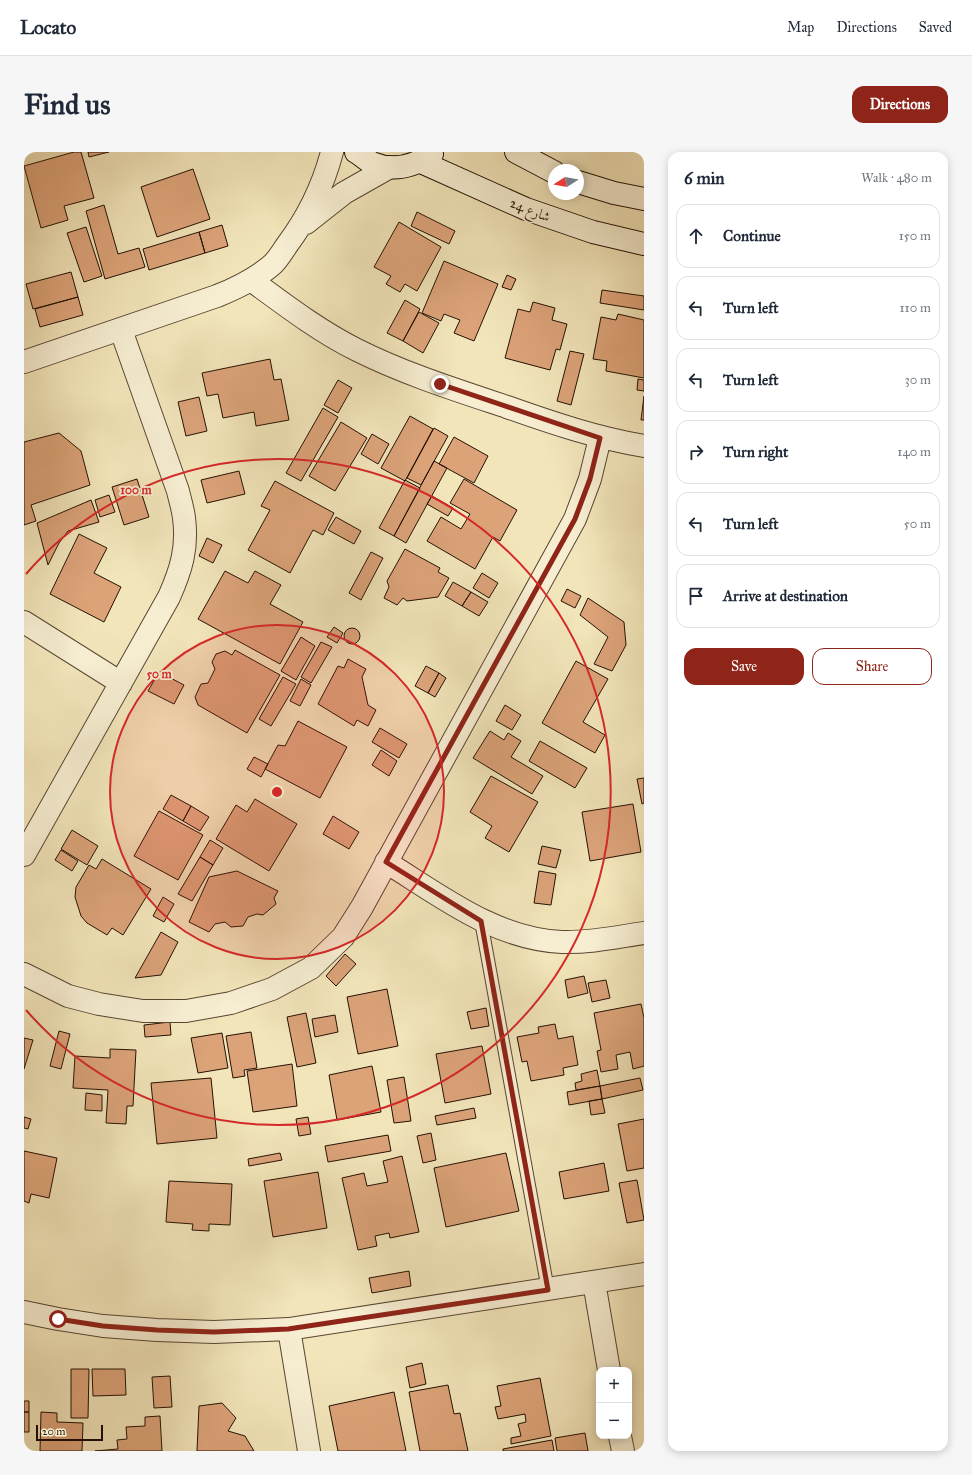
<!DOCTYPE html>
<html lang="en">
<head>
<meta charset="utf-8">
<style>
	body { margin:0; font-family:"IM FELL Great Primer",Amiri,serif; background:#f6f6f7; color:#1f2937 }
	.controls { position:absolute; right:12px; bottom:12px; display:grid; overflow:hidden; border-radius:8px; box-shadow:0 2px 10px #0003 }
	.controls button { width:36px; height:36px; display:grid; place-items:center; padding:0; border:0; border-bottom:1px solid #e0e1e3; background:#fff; color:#1f2937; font:20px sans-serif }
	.compass { position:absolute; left:524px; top:12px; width:36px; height:36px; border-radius:50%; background:#fff; box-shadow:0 2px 10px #0003; rotate:259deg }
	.scale { position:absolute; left:12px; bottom:10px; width:67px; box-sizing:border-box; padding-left:4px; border:2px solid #241103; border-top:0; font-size:11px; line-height:14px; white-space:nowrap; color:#241103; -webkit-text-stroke:3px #f7eed2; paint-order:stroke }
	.stop { position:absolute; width:12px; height:12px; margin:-9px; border:3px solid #8f2418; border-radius:50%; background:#fff }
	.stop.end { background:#8f2418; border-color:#fff; box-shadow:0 1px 4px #0008 }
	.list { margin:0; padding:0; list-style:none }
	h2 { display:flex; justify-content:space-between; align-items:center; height:52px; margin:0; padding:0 16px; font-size:17px }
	h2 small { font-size:13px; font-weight:400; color:#747a83 }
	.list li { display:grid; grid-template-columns:26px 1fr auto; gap:12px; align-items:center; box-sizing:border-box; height:64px; margin:0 8px 8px; padding:0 8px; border:1px solid #e0e1e3; border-radius:12px }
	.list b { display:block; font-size:15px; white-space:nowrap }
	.list em { font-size:13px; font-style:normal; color:#747a83 }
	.actions { display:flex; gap:8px; padding:12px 16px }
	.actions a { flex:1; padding:9px 0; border:1px solid #8f2418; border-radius:12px; text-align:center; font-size:14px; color:#8f2418 }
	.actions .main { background:#8f2418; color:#fff }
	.icon { flex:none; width:22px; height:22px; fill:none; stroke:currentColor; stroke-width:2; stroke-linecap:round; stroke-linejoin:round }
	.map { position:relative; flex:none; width:620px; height:1299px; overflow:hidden; border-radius:12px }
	header { display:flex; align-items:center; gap:24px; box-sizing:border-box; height:56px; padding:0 20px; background:#fff; border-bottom:1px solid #e0e1e3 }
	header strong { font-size:19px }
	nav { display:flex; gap:22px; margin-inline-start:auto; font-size:14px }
	.intro { display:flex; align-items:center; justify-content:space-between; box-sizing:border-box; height:96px; padding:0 24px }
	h1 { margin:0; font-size:28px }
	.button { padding:10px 18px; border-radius:12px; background:#8f2418; color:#fff; font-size:14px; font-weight:700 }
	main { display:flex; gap:24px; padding:0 24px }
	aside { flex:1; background:#fff; border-radius:12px; box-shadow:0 2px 10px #0003 }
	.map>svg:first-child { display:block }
</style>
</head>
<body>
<header>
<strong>Locato</strong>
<nav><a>Map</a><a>Directions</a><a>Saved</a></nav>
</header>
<div class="intro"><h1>Find us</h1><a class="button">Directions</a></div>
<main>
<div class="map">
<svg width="620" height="1299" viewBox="0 0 620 1299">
	<rect width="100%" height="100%" fill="#f2e5ba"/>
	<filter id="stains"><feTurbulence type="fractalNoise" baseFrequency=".005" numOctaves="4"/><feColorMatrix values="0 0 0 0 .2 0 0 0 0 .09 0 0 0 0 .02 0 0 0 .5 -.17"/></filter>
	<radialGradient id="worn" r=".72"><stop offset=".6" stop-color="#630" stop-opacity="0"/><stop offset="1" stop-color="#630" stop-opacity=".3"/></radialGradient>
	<path fill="#dca379" stroke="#241103" d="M50,0H57L70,46L40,54L44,68L17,76L0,14Z
		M64,0H85L65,5Z
		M169,17L186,67L133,85L117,35Z
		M80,53L94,102L115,96L121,115L81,127L62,59Z
		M393,60L431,79L425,92L387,74Z
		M375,70L417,95L393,139L381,132L376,140L362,132L367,124L350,115Z
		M198,73L204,94L181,101L175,80Z
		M62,75L78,124L60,130L43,81Z
		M175,80L181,101L125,118L119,97Z
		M420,109L474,132L450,189L430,181L436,168L420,162L417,169L398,161Z
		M47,120L54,145L9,157L2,132Z
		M483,123L492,127L487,138L478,135Z
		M578,138L620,144V158L576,151Z
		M54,145L59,163L16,175L11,157Z
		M381,148L396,157L379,189L363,181Z
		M509,150L531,156L528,168L543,172L536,198L532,197L526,218L481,206L494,157L506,160Z
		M395,160L415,171L399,201L379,189Z
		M594,162L620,168V226L582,219L583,209L569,207L577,165L592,168Z
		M546,199L560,202L547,253L533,249Z
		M246,207L250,228L257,227L265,268L232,274L230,260L199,266L194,242L183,244L178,221Z
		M614,227L620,228V239L613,238Z
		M314,228L328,236L314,261L300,253Z
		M620,244V268H617Z
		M175,245L183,279L162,284L154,250Z
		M299,256L314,265L277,329L262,321Z
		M386,264L409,277L381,329L357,316Z
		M317,270L343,286L311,339L285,324Z
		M410,276L424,284L397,333L383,326Z
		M35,281L57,299L66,333L7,353L12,369L0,373V290Z
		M348,282L365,292L354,312L337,302Z
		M430,285L464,304L450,331L415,312Z
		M410,309L423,316L382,391L370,384Z
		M215,319L221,342L183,351L177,328Z
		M113,327L125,365L100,373L88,335Z
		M440,327L493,358L476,389L469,385L451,417L403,389L417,365L437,377L446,362L426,351Z
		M381,328L396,336L370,384L355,376Z
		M251,329L310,361L299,383L289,378L266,421L224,398L246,358L237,354Z
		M85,343L91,360L76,365L71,348Z
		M408,344L429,356L424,364L403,352Z
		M67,348L75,370L44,379L35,391L24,413L13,371Z
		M312,365L337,379L330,392L304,378Z
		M55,382L83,396L70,421L97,435L80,470L26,442Z
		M183,386L198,393L189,411L175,404Z
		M381,397L416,416L414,420L425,426L414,445L383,449L379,446L373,453L360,446L365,435L363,429Z
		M347,400L359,406L337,448L325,441Z
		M201,419L224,431L231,419L257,433L246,452L279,470L256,512L174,467Z
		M458,421L474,431L465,446L449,436Z
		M429,430L447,440L438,454L421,444Z
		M543,437L557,444L551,456L537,449Z
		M447,440L464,450L455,464L438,454Z
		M564,446L600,470L602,493L588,519L570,512L584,485L556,463Z
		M310,475L319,481L313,491L303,485Z
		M320 484a8 8 0 1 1 16 0a8 8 0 1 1-16 0Z
		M277,485L291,494L272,528L257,519Z
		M297,490L308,495L287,531L277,525Z
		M211,498L256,523L223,581L174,553L171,545L177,532L184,531L191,517L188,510L192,502L201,499L208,503Z
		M324,507L342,517L338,525L344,553L352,558L344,574L333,568L330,574L294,552L314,514L320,516Z
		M552,509L584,527L559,570L581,583L571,601L518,571Z
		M402,514L415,521L404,541L391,534Z
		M135,520L160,533L150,552L124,539Z
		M415,521L422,526L411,545L404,541Z
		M259,525L272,532L247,574L235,567Z
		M277,527L287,533L276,554L266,549Z
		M481,553L497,563L488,578L472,569Z
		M274,569L323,595L296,646L241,617L254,593L261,594Z
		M356,576L383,592L375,606L348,590Z
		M466,579L480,588L484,581L497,589L487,605L519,624L508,642L449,606Z
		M516,589L563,616L551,636L505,609Z
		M357,598L373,609L365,624L348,613Z
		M230,605L244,612L237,625L223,617Z
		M467,624L514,650L485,700L461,686L468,674L446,660Z
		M620,626V651L618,652L613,627Z
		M147,643L167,654L159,669L139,657Z
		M231,647L273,672L245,719L192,687L212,653L223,660Z
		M609,652L617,700L566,709L558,660Z
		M167,654L185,665L176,679L159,669Z
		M135,659L179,683L154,728L110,704Z
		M309,664L335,680L325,697L299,682Z
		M48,678L74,694L63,713L37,697Z
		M186,688L199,696L189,713L176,705Z
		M518,694L537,698L532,716L514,712Z
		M37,698L54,709L48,719L31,708Z
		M176,705L189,713L168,749L154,742Z
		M78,707L127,737L99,783L88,776L83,783L63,771L57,764L51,745L52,735L65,713L72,717Z
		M213,719L254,739L250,746L252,752L239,763L233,762L224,765L219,774L207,775L201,770L191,772L185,780L165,770L185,725Z
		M515,719L532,722L527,753L510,751Z
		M139,745L150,752L140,770L129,764Z
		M137,780L154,790L137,823L111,826Z
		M321,802L332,812L312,834L302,824Z
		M560,824L564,841L544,846L541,828Z
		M582,828L586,846L568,850L564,831Z
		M363,837L374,894L334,902L323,845Z
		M617,852L620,866V914L609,917L606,900L592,903L594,917L577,920L573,899L577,898L570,861Z
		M462,856L465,874L447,877L443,860Z
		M282,861L292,911L273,915L263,865Z
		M311,863L314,880L291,885L288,867Z
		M146,870L147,883L121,885L120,873Z
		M531,872L534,887L549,884L554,913L539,916L540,923L507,929L503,909L498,910L493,885L515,881L514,875Z
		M35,879L46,882L37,917L26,914Z
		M227,880L233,916L220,918L221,924L209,926L202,884Z
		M198,881L204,916L174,921L167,886Z
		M0,886L9,888L0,917Z
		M458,894L467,942L421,951L412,902Z
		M86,897L112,898L109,954H103L102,972L82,971L84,938L49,936L51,904L86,906Z
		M268,912L273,954L229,960L223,919Z
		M348,914L357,960L313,968L305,923Z
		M573,918L576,934L552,938L551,931L558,929L557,922Z
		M380,925L387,969L370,971L363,928Z
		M187,926L193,986L133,992L127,931Z
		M616,926L619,938L578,947L576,934Z
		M576,934L578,947L545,953L543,940Z
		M62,941L78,943V959L61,958Z
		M578,947L581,961L567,963L565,949Z
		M450,956L452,966L413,973L411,964Z
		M0,965L7,967L4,977L0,976Z
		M284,965L287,982L275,984L272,967Z
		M620,967V1016L603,1019L594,972Z
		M407,981L412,1008L399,1011L393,984Z
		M364,983L367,999L304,1010L301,994Z
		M0,999L33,1006L25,1046L7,1042L5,1051L0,1049Z
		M256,1001L258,1008L225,1014L224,1007Z
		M482,1001L495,1059L422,1075L410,1016Z
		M378,1004L395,1080L366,1086L365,1081L351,1084L353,1094L334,1098L318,1026L340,1021L343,1034L364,1030L359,1009Z
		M580,1011L585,1039L540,1047L535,1020Z
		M294,1020L303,1076L249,1085L240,1029Z
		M613,1028L620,1068L603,1071L595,1031Z
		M145,1029L208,1032L206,1073L185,1072V1079L168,1078L169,1072L142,1070Z
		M385,1119L387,1134L348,1141L345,1126Z
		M398,1211L402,1232L386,1236L382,1215Z
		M47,1217H65L64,1266H47Z
		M68,1217H101L102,1243L69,1244Z
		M146,1224L148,1255L130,1256L128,1225Z
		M516,1226L527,1284L487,1292V1286L497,1284L494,1272L502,1270L501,1262L474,1267L471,1255L477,1254L473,1234Z
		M424,1233L430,1262L436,1261L444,1299H396L385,1240Z
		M370,1240L382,1299H314L305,1254Z
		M0,1249H5V1260H0Z
		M198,1251L212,1266L204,1279L221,1284L230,1299H173L175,1254Z
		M0,1260H5V1280H0Z
		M17,1260L33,1261V1270L59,1271L58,1299H16Z
		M136,1264L138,1299H71L94,1297L93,1288L103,1287L102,1275L121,1274V1265Z
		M561,1281L564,1299H533L531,1286Z
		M528,1288L530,1299H479V1297Z"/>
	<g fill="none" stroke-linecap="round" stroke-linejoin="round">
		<g stroke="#584631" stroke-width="14">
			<path id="lane" d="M457,769L524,1138"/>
		</g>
		<g stroke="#584631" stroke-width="24">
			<path id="street" d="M282,71L320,41L366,15
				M227,128C261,153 295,179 333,198C381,222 432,238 483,255C528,271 573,286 620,294
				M0,210L193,144C213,136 232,127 249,112C254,107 259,99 263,93C284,65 299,34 308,0
				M0,470L97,531
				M0,703L145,445C157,418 164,396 160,366C159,357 156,348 154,339L97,178
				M362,710C417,744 471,787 538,790C565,791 593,785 620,781
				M0,822L44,844L75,852L119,859H162L207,851L248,837L287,816L319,785L338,755L551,367L566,327L576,286
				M570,1130L585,1218
				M0,1160L34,1167L79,1174L133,1178L190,1180L265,1177L620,1122
				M265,1177L285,1299
				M596,1284L599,1299"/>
		</g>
		<g stroke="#241103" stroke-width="24">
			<path id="secondary" d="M332,0C337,3 343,8 348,11C369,20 390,14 408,2
				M492,0L530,20
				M397,10L502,57L569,80L620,92
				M554,30L590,41L620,47"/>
		</g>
		<use href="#lane" stroke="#f7eed2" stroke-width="12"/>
		<use href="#street" stroke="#f7eed2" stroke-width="22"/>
		<use href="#secondary" stroke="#f7eed2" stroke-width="22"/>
	</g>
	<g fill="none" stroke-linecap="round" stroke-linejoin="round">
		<path stroke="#8f2418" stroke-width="5" d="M34,1167L79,1174L133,1178L190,1180L264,1177L524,1138L457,769L362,710L551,367L566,327L576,286L416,232"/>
	</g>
	<circle cx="253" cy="640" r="167" fill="#d62828" fill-opacity=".12"/>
	<g fill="none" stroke="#d62828" stroke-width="2">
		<circle cx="253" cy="640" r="167"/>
		<path d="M2 422A333 333 0 1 1 2 858"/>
	</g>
	<g text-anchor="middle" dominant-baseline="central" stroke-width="3.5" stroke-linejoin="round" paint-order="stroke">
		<g font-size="14" fill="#241103" stroke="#f7eed2">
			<text transform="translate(506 58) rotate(22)">شارع 24</text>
		</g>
	</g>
	<circle cx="253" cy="640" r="6" fill="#d62828" stroke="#f7eed2" stroke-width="2"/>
	<g font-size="12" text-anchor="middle" font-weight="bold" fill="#d62828" stroke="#f7eed2" stroke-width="3.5" stroke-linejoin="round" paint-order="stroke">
		<text x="112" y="342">100 m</text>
		<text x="135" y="526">50 m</text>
	</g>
	<rect width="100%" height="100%" filter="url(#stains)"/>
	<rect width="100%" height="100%" fill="url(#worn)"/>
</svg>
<div class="controls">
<button>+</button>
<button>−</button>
</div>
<svg class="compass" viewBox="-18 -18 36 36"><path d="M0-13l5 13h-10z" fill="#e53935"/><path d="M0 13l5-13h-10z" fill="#747a83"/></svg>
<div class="scale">20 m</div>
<div class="stop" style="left:34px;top:1167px"></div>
<div class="stop end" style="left:416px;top:232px"></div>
</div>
<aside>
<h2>6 min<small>Walk · 480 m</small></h2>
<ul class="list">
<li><svg class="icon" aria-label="ahead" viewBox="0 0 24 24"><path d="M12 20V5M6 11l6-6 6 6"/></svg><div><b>Continue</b></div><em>150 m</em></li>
<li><svg class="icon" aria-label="left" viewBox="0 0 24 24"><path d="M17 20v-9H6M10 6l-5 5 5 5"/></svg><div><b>Turn left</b></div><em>110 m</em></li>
<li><svg class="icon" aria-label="left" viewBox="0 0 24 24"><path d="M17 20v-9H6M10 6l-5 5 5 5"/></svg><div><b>Turn left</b></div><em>30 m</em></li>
<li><svg class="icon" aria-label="right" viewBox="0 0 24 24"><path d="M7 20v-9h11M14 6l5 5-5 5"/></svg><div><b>Turn right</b></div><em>140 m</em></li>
<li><svg class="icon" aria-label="left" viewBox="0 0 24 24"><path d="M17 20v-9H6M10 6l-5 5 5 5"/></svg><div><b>Turn left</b></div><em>50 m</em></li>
<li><svg class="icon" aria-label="arrive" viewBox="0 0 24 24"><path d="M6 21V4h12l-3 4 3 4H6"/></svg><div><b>Arrive at destination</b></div></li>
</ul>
<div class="actions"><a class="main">Save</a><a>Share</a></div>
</aside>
</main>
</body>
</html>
